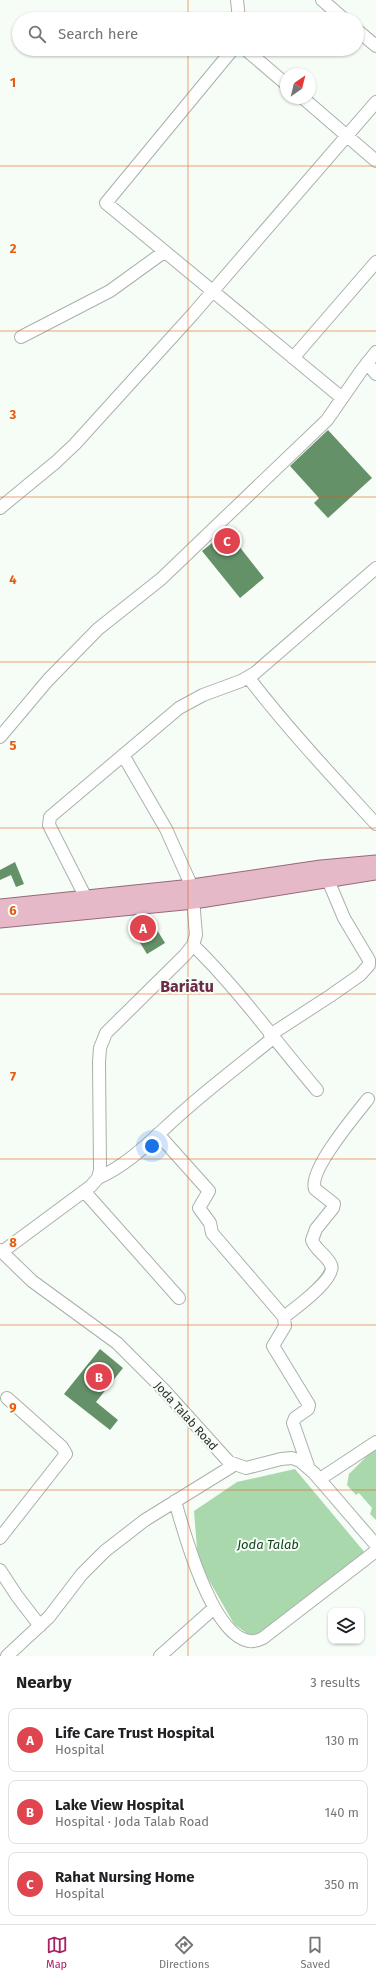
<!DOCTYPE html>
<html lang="en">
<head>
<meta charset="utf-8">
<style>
	body { margin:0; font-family:"Fira Sans",sans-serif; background:#f2f2f2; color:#202124 }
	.controls { position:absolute; right:12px; bottom:12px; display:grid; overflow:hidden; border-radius:8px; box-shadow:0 1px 3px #0004 }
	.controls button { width:36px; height:36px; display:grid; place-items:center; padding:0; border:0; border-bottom:1px solid #e0e0e0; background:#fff; color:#202124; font:20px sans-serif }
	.compass { position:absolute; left:280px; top:68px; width:36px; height:36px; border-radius:50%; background:#fff; box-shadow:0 1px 3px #0004; rotate:35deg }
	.you { position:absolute; left:152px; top:1146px; width:14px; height:14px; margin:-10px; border:3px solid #fff; border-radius:50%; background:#1a73e8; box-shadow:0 0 0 6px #1a73e833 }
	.badge { display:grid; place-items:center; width:26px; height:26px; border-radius:50%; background:#a92064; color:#fff; font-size:13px; font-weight:700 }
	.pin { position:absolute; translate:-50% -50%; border:2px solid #fff; box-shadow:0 1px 4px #0006 }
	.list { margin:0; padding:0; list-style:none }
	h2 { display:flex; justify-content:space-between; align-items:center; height:52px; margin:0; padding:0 16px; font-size:17px }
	h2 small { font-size:13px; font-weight:400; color:#757577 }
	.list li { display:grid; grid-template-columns:26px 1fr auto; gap:12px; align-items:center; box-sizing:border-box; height:64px; margin:0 8px 8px; padding:0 8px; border:1px solid #e0e0e0; border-radius:8px }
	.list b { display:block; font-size:15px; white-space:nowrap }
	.list p { margin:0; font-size:13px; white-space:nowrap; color:#757577 }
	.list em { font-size:13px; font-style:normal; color:#757577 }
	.icon { flex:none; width:22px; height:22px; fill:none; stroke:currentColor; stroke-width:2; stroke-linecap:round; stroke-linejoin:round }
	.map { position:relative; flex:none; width:376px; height:1656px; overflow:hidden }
	.search { position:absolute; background:#fff; box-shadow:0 1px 3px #0004; left:12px; right:12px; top:12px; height:44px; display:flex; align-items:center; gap:10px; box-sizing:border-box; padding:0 14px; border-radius:22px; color:#757577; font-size:15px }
	.sheet { height:268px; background:#fff }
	nav { display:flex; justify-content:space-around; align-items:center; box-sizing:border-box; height:56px; border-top:1px solid #e0e0e0; background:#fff; font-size:11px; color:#757577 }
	nav a { display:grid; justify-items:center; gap:2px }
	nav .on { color:#a92064 }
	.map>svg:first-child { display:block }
</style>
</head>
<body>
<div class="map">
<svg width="376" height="1656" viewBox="0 0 376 1656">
	<rect width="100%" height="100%" fill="#f6fdf6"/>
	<path fill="#a9d8ad" d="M376,1450V1520L370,1514L372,1508L359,1493L356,1495L347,1485L349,1474L370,1453Z
		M295,1469L366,1554L280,1621L252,1637L234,1624L198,1561L194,1511L237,1482Z"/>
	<path fill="#649168" d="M328,430L372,478L328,518L314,503L319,498L290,466Z
		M227,531L264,578L240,598L202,551Z
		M15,862L24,884L16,887L11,875L0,880V870Z
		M148,915L165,943L147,954L129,925Z
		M100,1349L123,1368L96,1402L118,1420L110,1430L64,1394Z"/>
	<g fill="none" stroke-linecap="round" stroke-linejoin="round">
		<g stroke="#aab0aa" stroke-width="14">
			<path id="minor" d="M237,0L239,19
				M322,0L344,19
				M357,30L376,46
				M233,49L106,203L342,398
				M245,49L286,84
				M303,98L376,161
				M21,337L110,291L164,252
				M293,358L376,262
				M367,363L376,374
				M0,508L56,462L75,444L193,314L376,102
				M248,677C288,729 332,776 376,824
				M0,737L48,680L98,629L161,579L327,420L361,371L376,352
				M86,898L49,825L50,817L179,708L203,695L241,681L255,673L376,568
				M193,945C239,990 276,1042 317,1090
				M270,1035L330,996L360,975L369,965V960L344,918L328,880
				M158,1134L209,1191L199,1208L210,1223L212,1233L284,1317L285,1326L273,1346L309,1405L308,1409L295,1418L293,1423L308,1466
				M98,1178C132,1163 157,1134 185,1110C213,1085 244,1062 273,1038
				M84,1191L179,1298
				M0,1250L32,1281L117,1343L164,1390L229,1462L246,1468L281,1459L292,1458L300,1461L314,1473L376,1545
				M2,1252L91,1186L98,1178L100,1170L99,1062L100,1048L106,1033L185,955L193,945L196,935L192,887L166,829L123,755
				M284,1317C294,1309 337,1278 331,1265C327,1255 315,1250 312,1240L316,1229L333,1208L334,1204L315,1189C308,1171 356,1114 368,1099
				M320,1479L376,1442
				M175,1501C184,1533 212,1635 249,1641C254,1642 259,1640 263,1638L376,1551
				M0,1538L66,1454L62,1447L7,1398
				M0,1570L17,1596L40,1626
				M7,1656L49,1617L82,1574L105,1551L145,1520L234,1465
				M160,1656L214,1608"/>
		</g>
		<g stroke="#986979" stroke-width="17">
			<path id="major" d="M0,907L192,887L321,868L376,863
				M0,920L194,901L376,872"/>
		</g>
		<use href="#minor" stroke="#fff" stroke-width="12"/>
		<use href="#major" stroke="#e5b9c8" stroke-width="15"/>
	</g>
	<path fill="none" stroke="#e8590c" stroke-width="1" stroke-opacity="0.55" d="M188,0V19M188,49V1656M0,166H376M0,331H376M0,497H376M0,662H376M0,828H376M0,994H376M0,1159H376M0,1325H376M0,1490H376"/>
	<g text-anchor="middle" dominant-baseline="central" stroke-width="4" stroke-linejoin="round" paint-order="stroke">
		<g font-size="12" fill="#292b29" stroke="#f6fdf6">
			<text transform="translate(186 1416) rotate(48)">Joda Talab Road</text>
		</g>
		<g font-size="13" font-style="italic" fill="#10431b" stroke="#f6fdf6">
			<text x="268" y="1544">Joda Talab</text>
		</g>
		<g font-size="16" font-weight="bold" fill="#6c2a46" stroke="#f6fdf6">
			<text x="187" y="986">Bariātu</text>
		</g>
	</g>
	<g font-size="13" text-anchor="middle" font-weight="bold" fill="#e8590c" stroke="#f6fdf6" stroke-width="4" stroke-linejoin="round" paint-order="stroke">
		<text x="13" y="87">1</text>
		<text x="13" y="253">2</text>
		<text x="13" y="419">3</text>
		<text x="13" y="584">4</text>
		<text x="13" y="750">5</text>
		<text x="13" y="915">6</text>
		<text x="13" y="1081">7</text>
		<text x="13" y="1247">8</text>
		<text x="13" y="1412">9</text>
	</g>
</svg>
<div class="controls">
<button><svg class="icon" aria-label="layers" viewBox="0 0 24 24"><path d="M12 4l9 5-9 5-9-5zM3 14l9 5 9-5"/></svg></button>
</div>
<svg class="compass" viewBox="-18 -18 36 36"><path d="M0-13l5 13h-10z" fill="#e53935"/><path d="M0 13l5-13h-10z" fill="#757577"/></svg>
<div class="you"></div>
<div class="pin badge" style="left:143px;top:928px;background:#e0444e">A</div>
<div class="pin badge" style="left:99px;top:1377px;background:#e0444e">B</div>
<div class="pin badge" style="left:227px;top:541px;background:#e0444e">C</div>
<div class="search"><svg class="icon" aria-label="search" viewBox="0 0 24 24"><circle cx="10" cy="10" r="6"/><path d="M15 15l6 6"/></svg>Search here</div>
</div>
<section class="sheet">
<h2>Nearby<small>3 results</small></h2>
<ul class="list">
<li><span class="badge" style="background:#e0444e">A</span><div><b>Life Care Trust Hospital</b><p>Hospital</p></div><em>130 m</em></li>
<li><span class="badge" style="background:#e0444e">B</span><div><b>Lake View Hospital</b><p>Hospital · Joda Talab Road</p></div><em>140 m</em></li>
<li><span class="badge" style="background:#e0444e">C</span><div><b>Rahat Nursing Home</b><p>Hospital</p></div><em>350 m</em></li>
</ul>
</section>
<nav>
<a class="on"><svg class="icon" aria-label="map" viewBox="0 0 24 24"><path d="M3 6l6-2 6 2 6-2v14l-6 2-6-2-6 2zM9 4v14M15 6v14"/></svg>Map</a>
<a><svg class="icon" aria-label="directions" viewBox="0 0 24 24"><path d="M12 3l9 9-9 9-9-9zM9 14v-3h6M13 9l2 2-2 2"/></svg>Directions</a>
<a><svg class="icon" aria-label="saved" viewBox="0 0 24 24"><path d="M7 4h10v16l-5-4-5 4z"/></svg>Saved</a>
</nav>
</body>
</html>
